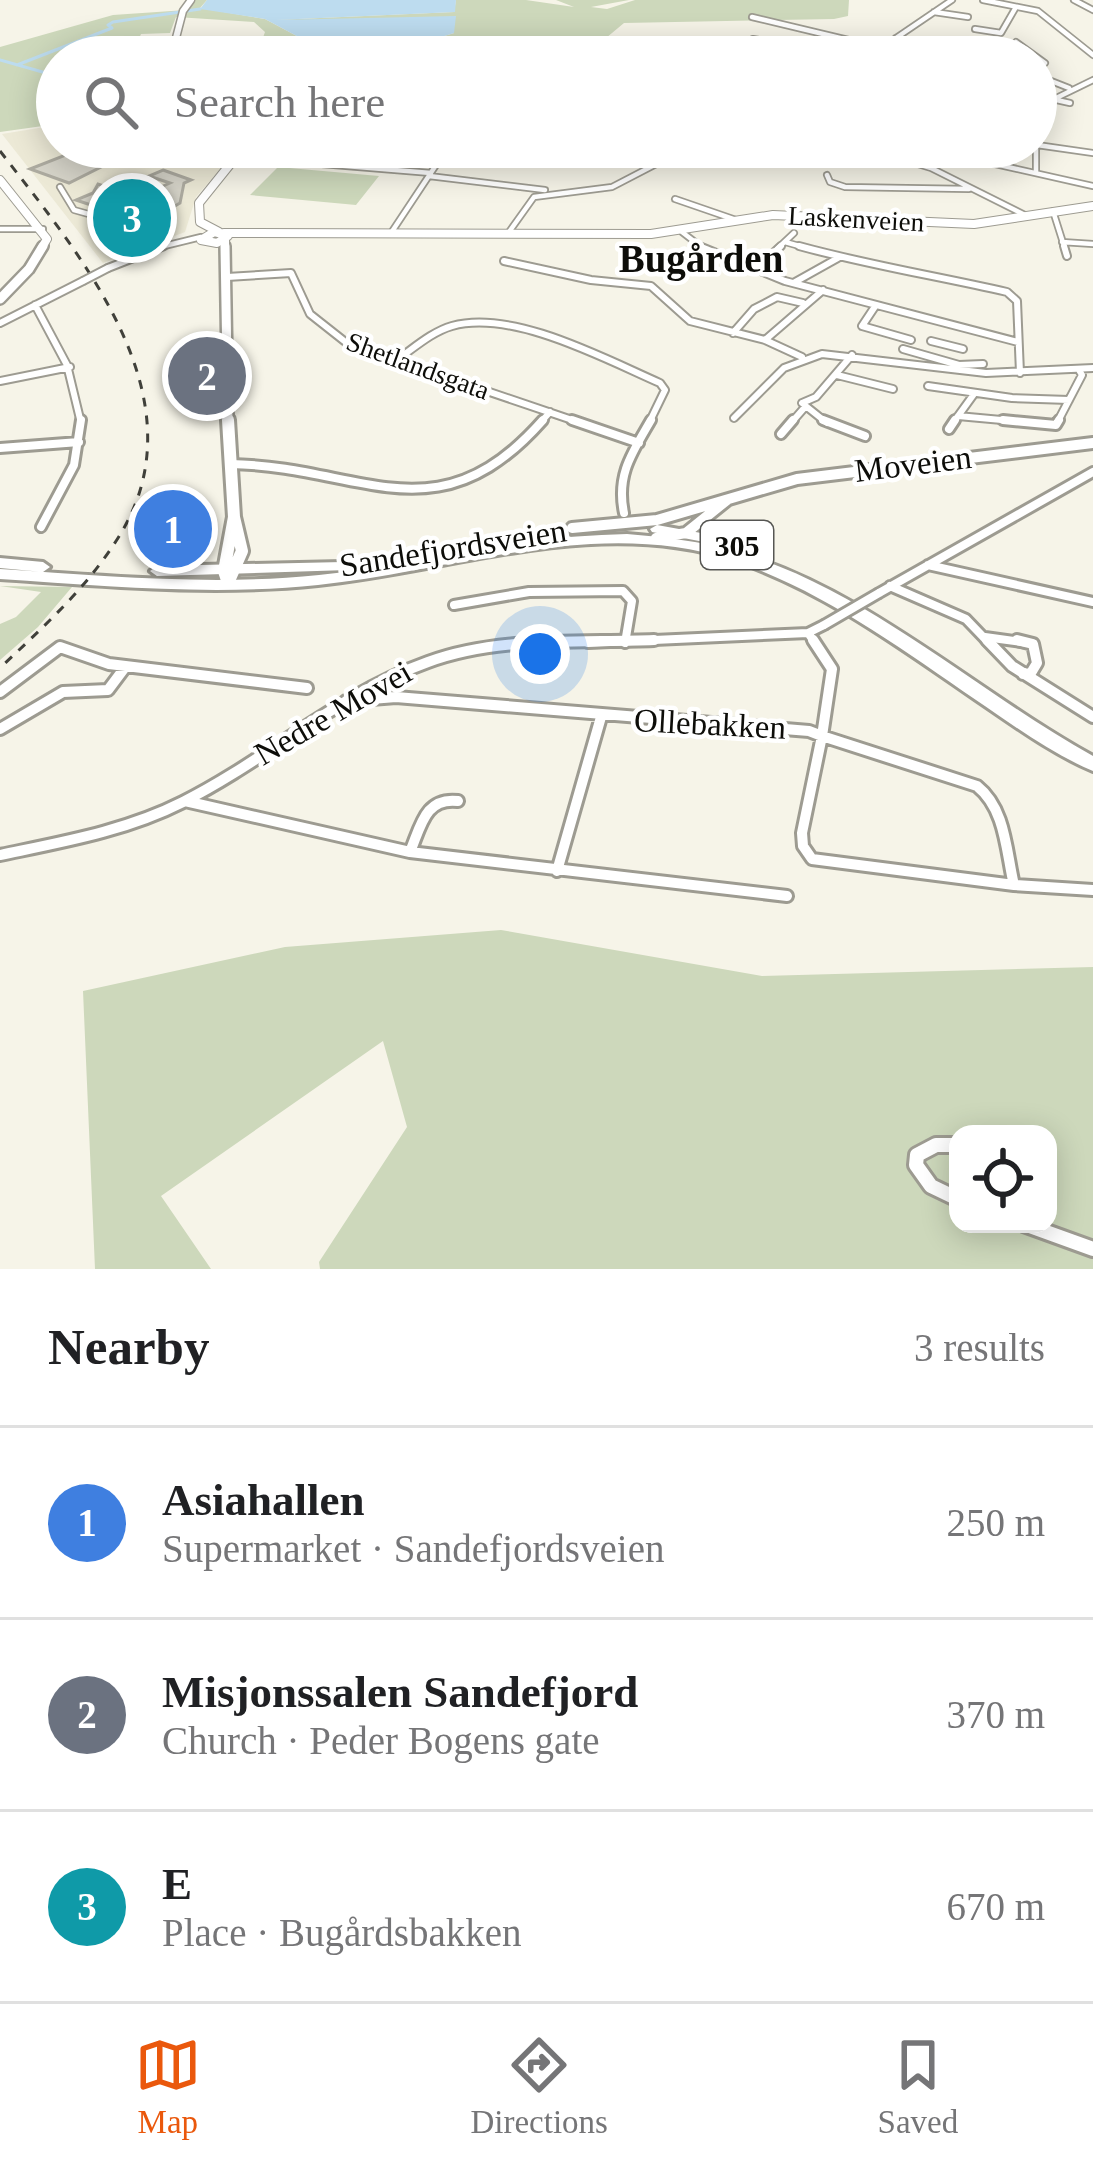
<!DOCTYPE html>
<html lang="en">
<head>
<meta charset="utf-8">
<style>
	body { margin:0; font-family:"Times New Roman",serif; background:#f6f6f6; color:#202124 }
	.controls { position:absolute; right:36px; bottom:36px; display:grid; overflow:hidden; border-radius:24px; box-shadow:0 6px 30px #0003 }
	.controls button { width:108px; height:108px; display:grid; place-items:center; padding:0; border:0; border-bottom:3px solid #e0e0e0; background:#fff; color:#202124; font:60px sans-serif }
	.you { position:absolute; left:540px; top:654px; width:42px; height:42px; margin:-30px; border:9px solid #fff; border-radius:50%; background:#1a73e8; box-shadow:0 0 0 18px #1a73e833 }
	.badge { display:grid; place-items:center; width:78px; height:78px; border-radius:50%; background:#ea580c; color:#fff; font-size:39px; font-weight:700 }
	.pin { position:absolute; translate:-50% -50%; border:6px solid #fff; box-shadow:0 3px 12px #0006 }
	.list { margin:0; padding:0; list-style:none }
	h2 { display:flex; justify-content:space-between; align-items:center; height:156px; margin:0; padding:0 48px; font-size:51px }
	h2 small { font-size:39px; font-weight:400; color:#757577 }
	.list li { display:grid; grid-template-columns:78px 1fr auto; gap:36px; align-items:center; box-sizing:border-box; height:192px; padding:0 48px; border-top:3px solid #e0e0e0 }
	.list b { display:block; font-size:45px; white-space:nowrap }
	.list p { margin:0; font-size:39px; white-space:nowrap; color:#757577 }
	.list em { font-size:39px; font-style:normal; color:#757577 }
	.icon { flex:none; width:66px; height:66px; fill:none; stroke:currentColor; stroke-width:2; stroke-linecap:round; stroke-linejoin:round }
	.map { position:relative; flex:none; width:1093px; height:1269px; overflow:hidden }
	.search { position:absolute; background:#fff; box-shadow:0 6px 30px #0003; left:36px; right:36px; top:36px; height:132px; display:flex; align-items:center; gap:30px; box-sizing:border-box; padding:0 42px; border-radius:66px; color:#757577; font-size:45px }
	.sheet { height:732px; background:#fff }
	nav { display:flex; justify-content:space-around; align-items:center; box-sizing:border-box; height:168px; border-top:3px solid #e0e0e0; background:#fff; font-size:33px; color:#757577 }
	nav a { display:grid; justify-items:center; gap:6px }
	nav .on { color:#ea580c }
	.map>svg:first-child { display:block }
</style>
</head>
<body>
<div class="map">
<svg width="1093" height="1269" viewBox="0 0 1093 1269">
	<rect width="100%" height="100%" fill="#f6f4e8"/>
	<path fill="#ece9d6" d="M57,125V147H231V156L196,197L185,232L103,263L2,134Z"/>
	<path fill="#cdd8bb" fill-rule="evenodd" d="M195,0H207L200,8L265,19L336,57L261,43L265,32L254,22L176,17L170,33L141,34L131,57H57V124L0,132V47L113,15L186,10Z
		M456,0H526L574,7L556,0H629L591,7L607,9L635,0H849L848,16L834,19L624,23L594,48L622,57H389L387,54L454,33L275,20L454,12Z
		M278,167L379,176L356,205L250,195Z
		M0,586L72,587L38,627L0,660V624L16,617L41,592Z
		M501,930L762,976L1093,967V1269H320L319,1262L407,1127L383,1041L161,1196L211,1269H95L83,991L285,947ZM958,1134H1048V1224H958Z"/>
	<path fill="#bddcef" d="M207,0H456L455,12L276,20L456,16L454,33L387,54L336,57L265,19L200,9Z"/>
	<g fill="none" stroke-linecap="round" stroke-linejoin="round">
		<path stroke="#bddcef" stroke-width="3" d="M0,60L46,73V79L57,78
			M17,65L112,28L108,25L113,22L200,9"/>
	</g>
	<path fill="#d6d4c9" stroke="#adaba0" stroke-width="3" d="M68,154L103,166L69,183L30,169Z
		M163,170L191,180L184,183L180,203L145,223L76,200L93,193L98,184L138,197L170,183L149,176Z"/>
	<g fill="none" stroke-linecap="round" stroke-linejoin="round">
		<g stroke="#9d9b91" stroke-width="8">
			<path id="minor-far4" d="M983,0L1038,11L1093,55
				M1074,0L1093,10
				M934,12L968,17
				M752,17L861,43L871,54
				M975,29L1001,33L1016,7
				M896,38L985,57
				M753,39L860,57
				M175,41L213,40L212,57
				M1016,42L1045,63L1036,70
				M389,57L456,54
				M868,57L952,0
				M1036,75L1069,88
				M1052,99L1070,103
				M1036,123L1048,102L1093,80
				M1036,131V172
				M1037,145L1093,153
				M544,147L659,155
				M862,147L931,168L1025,215
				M919,147L1093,186
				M235,157L431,173
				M343,165L373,147
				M827,175L830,182L845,187L969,189
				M429,176L545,190
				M60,187L74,210L153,232L166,245
				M675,199L736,220
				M1053,211L1065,249
				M0,229H43
				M509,232L534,197L612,187L689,147
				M682,232L704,249
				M391,233L448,147
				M785,242L810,249
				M1062,242L1093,244
				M152,249L201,237
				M777,249L794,233"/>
		</g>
		<g stroke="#9d9b91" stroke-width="10">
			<path id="minor-far3" d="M699,246L785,281L1018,342
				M799,246C868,265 937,276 1007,292L1017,301L1020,373
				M1064,246L1067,256
				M504,261L591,280L651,286L690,321L765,340L802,357
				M740,265L767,259L781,246
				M108,268L164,246
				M227,277L291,273L310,314L348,344L581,423
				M795,282L838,258
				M35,305L67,365L81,423
				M876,305L862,326L911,340
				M0,323L83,281
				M733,333L754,309L777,297L803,303
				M765,340L823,290
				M931,341L963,349
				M903,349L959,365L983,364
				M395,361C413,349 431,332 452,326C513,309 605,359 660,383L665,390L649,423
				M837,375L893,389
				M0,381L70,367
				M928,386L1012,398L1069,400
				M958,416L1035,423
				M734,418L784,368L822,354L986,373L1093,368
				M540,423L550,412
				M791,423L805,407
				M827,423L802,403L816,397L852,355
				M953,423L974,394
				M1057,423L1082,375L1079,370"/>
		</g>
		<g stroke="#9d9b91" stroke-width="14">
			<path id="minor-far2" d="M572,420L639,443
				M823,420L865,436
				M1003,420L1056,425L1059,420
				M949,429L955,420
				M781,434L793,420
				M0,448L79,442
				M230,464C362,466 436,541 543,420
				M624,513C616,475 632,453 651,420
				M41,527L74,465L81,420
				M928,565L1093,602
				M890,586L966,619L989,643
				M879,593L1093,472
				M454,605L529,592L623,591L632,601L625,643
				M808,633L815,643
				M985,637L1029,643
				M588,643L808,633L824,625"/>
		</g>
		<g stroke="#9d9b91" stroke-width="16">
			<path id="minor-far1" d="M813,640L832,669L822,736L977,786C1006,809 1006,852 1014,885L1093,890
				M987,640L1012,666L1093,717
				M1017,640L1033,644L1037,663L1031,673L1023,674
				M0,692L60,647L109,664L307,688
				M346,701L396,697L809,731L822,736L802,833L803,846L812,859L1014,885
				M0,729L63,692L108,690L126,666
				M185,801L410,852L787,896
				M410,852C421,826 425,797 458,801
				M0,855C62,842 126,831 183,802C268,759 338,694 428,662C498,636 581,643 654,640
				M557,871L601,717"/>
		</g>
		<g stroke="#9d9b91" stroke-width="20">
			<path id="minor" d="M958,1145H936L917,1155L916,1165L931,1186L958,1199
				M1024,1224L1093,1249"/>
		</g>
		<g stroke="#9d9b91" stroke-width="10">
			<path id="tertiary-far1" d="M224,233L651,234L773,215L974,224L1093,206"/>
		</g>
		<g stroke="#9d9b91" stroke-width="16">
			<path id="tertiary" d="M572,528L657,520L797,479L1093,443
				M656,538L686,533L727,500"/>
		</g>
		<g stroke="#9d9b91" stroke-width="9">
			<path id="secondary-far3" d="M171,57L183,11L191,0"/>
		</g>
		<g stroke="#9d9b91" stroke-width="10">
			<path id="secondary-far2" d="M0,180L47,239L41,249
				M214,232L228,236L217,243L201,240Z
				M219,232L200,222L199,203L244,147
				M225,249V240"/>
		</g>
		<g stroke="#9d9b91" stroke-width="14">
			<path id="secondary-far1" d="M225,246L228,423
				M0,299L29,269L43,246"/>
		</g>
		<g stroke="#9d9b91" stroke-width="18">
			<path id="secondary" d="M228,420L234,517L224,571L228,583
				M228,583L242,551L234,517"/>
		</g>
		<g stroke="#9d9b91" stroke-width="6">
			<path id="primary" d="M657,525L723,537L766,552L768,555L761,560L720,545L652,532L650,529Z
				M627,534C663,537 700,541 735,551C868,590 974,690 1093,756V771C1052,754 1013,725 976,700C899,647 822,590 732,560C596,516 455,571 318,585C213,596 106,586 0,579V569C106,576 213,586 319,575C389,568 457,551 527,541C560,537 593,535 627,534Z
				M0,558L43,562L50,567L43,572L0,568Z
				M343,562L350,567L348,570L157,576L150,571L157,566Z"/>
		</g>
		<use href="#minor-far4" stroke="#fff" stroke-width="4.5"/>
		<use href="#minor-far3" stroke="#fff" stroke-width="6"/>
		<use href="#minor-far2" stroke="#fff" stroke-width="8"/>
		<use href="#minor-far1" stroke="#fff" stroke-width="10"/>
		<use href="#minor" stroke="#fff" stroke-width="14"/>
		<use href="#tertiary-far1" stroke="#fff" stroke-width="8"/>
		<use href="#tertiary" stroke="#fff" stroke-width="10"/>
		<use href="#secondary-far3" stroke="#fff" stroke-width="6"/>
		<use href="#secondary-far2" stroke="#fff" stroke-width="8"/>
		<use href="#secondary-far1" stroke="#fff" stroke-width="9"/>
		<use href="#secondary" stroke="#fff" stroke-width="12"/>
		<use href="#primary" fill="#fff" fill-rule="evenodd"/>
		<path stroke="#40403a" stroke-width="3" stroke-dasharray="9 9" stroke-linecap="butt" d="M0,151C81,256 205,401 118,538C86,589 43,627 0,668"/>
		<g stroke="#9d9b91" stroke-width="10" stroke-linecap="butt">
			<path id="minor-bridge-far1" d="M83,281L108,268"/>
		</g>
		<g stroke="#9d9b91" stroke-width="14" stroke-linecap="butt">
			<path id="minor-bridge" d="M824,625L879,593"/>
		</g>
		<use href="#minor-bridge-far1" stroke="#fff" stroke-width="6"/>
		<use href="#minor-bridge" stroke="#fff" stroke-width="8"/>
	</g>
	<g text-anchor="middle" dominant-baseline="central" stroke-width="9" stroke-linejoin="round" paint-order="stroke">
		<g font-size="27" fill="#0d0d09" stroke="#fff">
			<text transform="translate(856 219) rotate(3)">Laskenveien</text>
			<text transform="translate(418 366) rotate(20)">Shetlandsgata</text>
		</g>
		<rect fill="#fff" stroke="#565653" stroke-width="3" x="701" y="521" width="72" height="48" rx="9"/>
		<g font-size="30" font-weight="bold" fill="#0d0d09">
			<text x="737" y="545">305</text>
		</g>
		<g font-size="33" fill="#0d0d09" stroke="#fff">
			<text transform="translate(913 464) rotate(-7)">Moveien</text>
			<text transform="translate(453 548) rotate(-9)">Sandefjordsveien</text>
			<text transform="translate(333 713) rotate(-30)">Nedre Movei</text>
			<text transform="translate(710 724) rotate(3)">Ollebakken</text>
		</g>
		<g font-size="39" font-weight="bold" fill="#0d0d09" stroke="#fff">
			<text x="701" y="258">Bugården</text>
		</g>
	</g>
</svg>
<div class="controls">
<button><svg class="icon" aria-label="locate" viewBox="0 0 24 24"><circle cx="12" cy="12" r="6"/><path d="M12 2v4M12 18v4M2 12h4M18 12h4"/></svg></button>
</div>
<div class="you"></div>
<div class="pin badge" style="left:173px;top:529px;background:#3f7fe0">1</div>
<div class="pin badge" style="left:207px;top:376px;background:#6b7280">2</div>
<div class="pin badge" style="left:132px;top:218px;background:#0f9aa8">3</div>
<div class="search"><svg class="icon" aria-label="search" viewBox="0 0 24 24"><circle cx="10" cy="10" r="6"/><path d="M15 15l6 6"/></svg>Search here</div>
</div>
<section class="sheet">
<h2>Nearby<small>3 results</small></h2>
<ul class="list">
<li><span class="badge" style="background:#3f7fe0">1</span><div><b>Asiahallen</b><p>Supermarket · Sandefjordsveien</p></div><em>250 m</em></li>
<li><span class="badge" style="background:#6b7280">2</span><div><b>Misjonssalen Sandefjord</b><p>Church · Peder Bogens gate</p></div><em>370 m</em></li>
<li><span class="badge" style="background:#0f9aa8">3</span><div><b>E</b><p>Place · Bugårdsbakken</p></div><em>670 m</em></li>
</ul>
</section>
<nav>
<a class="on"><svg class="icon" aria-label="map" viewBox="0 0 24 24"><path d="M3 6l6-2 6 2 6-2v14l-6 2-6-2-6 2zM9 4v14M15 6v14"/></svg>Map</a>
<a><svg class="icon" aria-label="directions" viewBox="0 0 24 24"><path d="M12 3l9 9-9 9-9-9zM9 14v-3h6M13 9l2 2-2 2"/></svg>Directions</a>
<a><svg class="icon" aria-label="saved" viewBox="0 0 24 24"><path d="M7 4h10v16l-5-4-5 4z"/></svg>Saved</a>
</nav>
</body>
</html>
